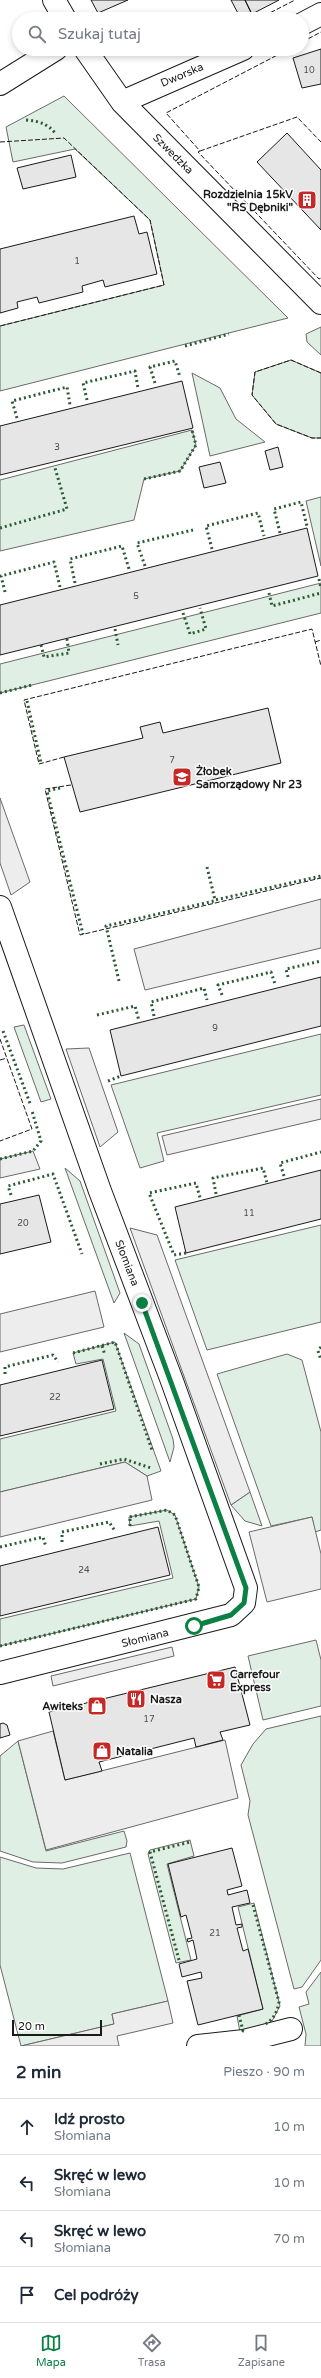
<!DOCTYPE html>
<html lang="pl">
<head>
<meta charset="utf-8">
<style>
	body { margin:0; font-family:"Varela Round",sans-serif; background:#f2f2f3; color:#1f2937 }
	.scale { position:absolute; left:12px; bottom:10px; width:90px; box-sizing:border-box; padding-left:4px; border:2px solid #1a1a1a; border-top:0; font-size:11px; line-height:14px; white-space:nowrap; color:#1a1a1a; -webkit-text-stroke:3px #fff; paint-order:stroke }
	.stop { position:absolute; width:12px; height:12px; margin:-9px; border:3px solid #0b8043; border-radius:50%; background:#fff }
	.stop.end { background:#0b8043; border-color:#fff; box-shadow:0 1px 4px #0008 }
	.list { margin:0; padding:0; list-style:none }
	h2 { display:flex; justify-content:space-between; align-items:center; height:52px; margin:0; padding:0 16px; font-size:17px }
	h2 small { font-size:13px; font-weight:400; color:#747a83 }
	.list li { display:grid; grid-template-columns:26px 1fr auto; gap:12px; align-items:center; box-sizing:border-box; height:56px; padding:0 16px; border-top:1px solid #e0e1e3 }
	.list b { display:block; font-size:15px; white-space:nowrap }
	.list p { margin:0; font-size:13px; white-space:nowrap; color:#747a83 }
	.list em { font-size:13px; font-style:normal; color:#747a83 }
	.icon { flex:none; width:22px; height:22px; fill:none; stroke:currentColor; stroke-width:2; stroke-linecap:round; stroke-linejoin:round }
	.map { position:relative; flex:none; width:321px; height:2046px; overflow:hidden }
	.search { position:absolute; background:#fff; box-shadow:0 2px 6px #0003; left:12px; right:12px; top:12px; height:44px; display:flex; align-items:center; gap:10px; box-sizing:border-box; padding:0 14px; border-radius:22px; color:#747a83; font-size:15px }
	.sheet { height:276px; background:#fff }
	nav { display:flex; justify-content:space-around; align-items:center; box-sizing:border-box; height:56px; border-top:1px solid #e0e1e3; background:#fff; font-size:11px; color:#747a83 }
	nav a { display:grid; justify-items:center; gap:2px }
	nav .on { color:#0b8043 }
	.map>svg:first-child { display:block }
</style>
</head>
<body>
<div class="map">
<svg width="321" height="2046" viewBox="0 0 321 2046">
	<rect width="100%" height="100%" fill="#fff"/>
	<path fill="#e0efe3" stroke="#6a6a6a" d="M64,96L288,318L0,391V326L164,285L150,220L75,149L13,162L6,127Z
		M321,327V355L307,342L306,334Z
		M291,360L321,373V438H312L276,424L252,395L255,372Z
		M192,373L220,388L236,419L265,442L210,456Z
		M192,430L196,445L180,471L144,479L134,520L0,551V480Z
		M321,497V566L306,501Z
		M321,583V613L0,693V664Z
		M24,1025L51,1099L41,1102L14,1027Z
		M321,1034V1095L157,1133L164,1161L140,1168L111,1085Z
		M65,1168L80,1181L120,1293L114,1303Z
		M321,1225V1322L207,1350L175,1260Z
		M124,1333L139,1344L173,1439L174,1447L170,1462Z
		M115,1342L161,1471L147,1476L125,1462L0,1492V1439L116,1411L103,1359L76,1364L73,1353Z
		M287,1354L302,1360L321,1432V1530L315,1532L312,1517L271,1526L217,1374Z
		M250,1492L262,1526L245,1521L231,1505Z
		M167,1510L175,1515L199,1587L196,1599L0,1646V1619L173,1578L159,1521L130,1526L129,1517Z
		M316,1640L321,1660V1706L263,1720L248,1656Z
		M321,1716V1960L302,1987L294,1989L248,1815L250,1801L241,1765L253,1744L266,1729Z
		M18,1741L46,1851L124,1831L127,1841L126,1847L62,1863L33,1862L0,1851V1756Z
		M190,1840L194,1856L167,1864L191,1960L176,1963L148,1854L150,1850Z
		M130,1853L168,2001L112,2014L114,2024L21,2046L0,1965V1857L36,1868L63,1869Z
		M254,1903L280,2006L271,2023L240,2032L237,2016L263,2009L238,1907Z
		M321,1972V2046H305L306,2034L299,2007L309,2004L306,1992Z"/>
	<path fill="#ededed" stroke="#6a6a6a" d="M0,798L30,882L11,895L0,863Z
		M321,899V948L145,990L134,949Z
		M89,1048L118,1132L100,1147L66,1049Z
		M321,1099V1119L167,1155L162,1136Z
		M33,1151L40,1169L0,1178V1159Z
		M130,1228L157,1235L250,1492L231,1505Z
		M95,1291L104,1327L0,1352V1314Z
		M125,1462L147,1476L152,1500L0,1537V1492Z
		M312,1517L321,1554V1589L267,1602L249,1532Z
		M172,1647L174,1656L53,1686L51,1676Z
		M53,1731L65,1780L225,1740L238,1798L46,1850L18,1741Z
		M168,2001L173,2023L117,2036L119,2046H21L114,2024L112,2014Z"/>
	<path fill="#e6e6e6" stroke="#1a1a1a" d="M91,0H128L98,13Z
		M231,0H245L253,17L241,19Z
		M245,0H279L252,14Z
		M321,49V84L302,88L293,58Z
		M287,133L321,170V230L257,162Z
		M71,155L76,177L23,189L17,168Z
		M134,216L139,234L147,232L157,274L105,287L103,280L82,286L83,292L39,303L37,297L17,302L18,308L0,313V249Z
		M182,381L193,428L0,475V426Z
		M278,447L283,467L270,470L265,451Z
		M220,462L226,483L204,488L199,467Z
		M307,528L318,576L0,655V605Z
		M268,708L281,763L80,812L64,757L143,738L140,727L160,722L163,733Z
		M321,977V1026L121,1076L110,1030Z
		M321,1170V1219L186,1253L175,1207Z
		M39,1195L51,1242L0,1254V1204Z
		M102,1360L114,1409L0,1436V1385Z
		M158,1527L170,1575L0,1616V1566Z
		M235,1667L250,1725L220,1732L223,1740L196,1747L194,1738L99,1762L102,1771L65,1780L49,1712Z
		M3,1723L7,1725L10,1735L0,1738V1724Z
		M232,1848L242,1886L227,1890L228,1895L247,1890L250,1903L232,1907L236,1925L242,1924V1927L237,1928L243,1951L248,1949L263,2009L198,2025L187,1981L202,1978L201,1972L182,1977L179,1964L197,1959L193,1940L188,1942L187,1939L192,1938L186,1915L181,1917L168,1864Z"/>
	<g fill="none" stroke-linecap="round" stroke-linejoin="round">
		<g stroke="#1a1a1a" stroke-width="24">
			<path id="minor" d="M54,0L65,19
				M302,24L321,14
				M85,49L122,102L321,303
				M0,84L56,49
				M122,102L243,49
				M0,907L100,1191L172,1381L246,1588L244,1603L231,1615L0,1673
				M198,2046L244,2041L291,2029"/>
		</g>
		<use href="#minor" stroke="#fff" stroke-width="22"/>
		<path stroke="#2b5a34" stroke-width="3" stroke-dasharray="2 3" stroke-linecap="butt" d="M26,120C39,121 48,124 56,134
			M185,346L229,334
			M155,383L150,367L175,361L180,377
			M87,400L83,383L135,371L138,388
			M17,418L12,401L67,387L70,405
			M144,479L180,471L196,445L192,430
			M0,528L67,509L55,468
			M280,533L274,509L301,502L307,526
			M212,549L206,526L258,513L264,536
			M145,566L137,543L193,530
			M319,579L321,588
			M75,583L70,559L122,546L129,569
			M5,592L1,576L54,562L60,587
			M269,593L272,606L321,593
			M183,613L190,634L206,629L200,608
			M115,629L118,645
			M41,645L44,657L69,653L67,639
			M0,693L32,685
			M27,701L41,763
			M60,788L47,791L83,934
			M207,867L215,900L321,876
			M288,977L286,969L321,961
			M119,981L106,926L214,901
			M222,995L218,985L271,972L275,984
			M97,1015L135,1006L139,1021
			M154,1016L151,1002L204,988L207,1000
			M3,1031L31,1106
			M108,1081L121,1076
			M0,1159L33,1151L41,1141L32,1111
			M284,1176L280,1163L321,1152
			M216,1194L213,1178L263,1168L267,1183
			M11,1195L8,1186L53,1174L82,1254
			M186,1253L174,1255L149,1193L196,1183L200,1198
			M102,1346L105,1355
			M321,1347L318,1351L321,1360
			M73,1353L115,1342L152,1450
			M5,1374V1367L53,1355L58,1362
			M100,1464L124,1459L151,1468
			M130,1519V1526
			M62,1542V1532L109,1522L115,1531
			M0,1547L43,1537L46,1547
			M0,1646L196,1599L199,1587L175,1515L167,1510L129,1517
			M253,1905L279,2002C277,2013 273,2020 264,2025
			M179,1960L150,1852L190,1842
			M239,2015L243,2031L245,2030"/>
		<path stroke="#1a1a1a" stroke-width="1" stroke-dasharray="5 2" stroke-linecap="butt" d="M258,19L295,0
			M302,42L321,32
			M289,49L166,113L200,151L198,152L319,279L321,278
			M0,142L64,138L150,220L164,285L0,326
			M200,151L297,117L321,142
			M321,373L291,360L255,372L252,395L276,424L312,438H321
			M315,642L321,640
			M64,757L39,764L24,700L312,629L321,666
			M71,785L45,789L80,935L321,878
			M0,1039L32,1129L0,1141
			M0,1060L7,1058"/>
	</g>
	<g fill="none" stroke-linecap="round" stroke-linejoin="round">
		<path stroke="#0b8043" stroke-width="5" d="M142,1303L246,1588L244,1603L231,1615L194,1626"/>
	</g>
	<defs>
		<g id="building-square" transform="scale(1)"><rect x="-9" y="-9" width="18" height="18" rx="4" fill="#c62828" stroke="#fff"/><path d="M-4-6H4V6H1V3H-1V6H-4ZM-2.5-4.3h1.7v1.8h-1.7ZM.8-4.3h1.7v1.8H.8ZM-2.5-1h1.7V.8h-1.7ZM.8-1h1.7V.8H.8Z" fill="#fff"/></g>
		<g id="school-square" transform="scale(1)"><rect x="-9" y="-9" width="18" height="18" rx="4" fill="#c62828" stroke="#fff"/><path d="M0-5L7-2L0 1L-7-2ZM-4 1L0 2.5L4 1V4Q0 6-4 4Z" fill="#fff"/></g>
		<g id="supermarket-square" transform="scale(1)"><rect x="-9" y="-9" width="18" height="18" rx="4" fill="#c62828" stroke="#fff"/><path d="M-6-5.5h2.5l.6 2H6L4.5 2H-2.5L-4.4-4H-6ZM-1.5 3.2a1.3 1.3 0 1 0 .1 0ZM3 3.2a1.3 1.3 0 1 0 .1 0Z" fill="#fff"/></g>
		<g id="restaurant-square" transform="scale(1)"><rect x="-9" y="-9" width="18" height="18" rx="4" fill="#c62828" stroke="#fff"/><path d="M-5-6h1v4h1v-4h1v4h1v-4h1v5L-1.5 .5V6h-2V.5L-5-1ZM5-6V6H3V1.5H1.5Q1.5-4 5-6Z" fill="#fff"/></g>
		<g id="shop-square" transform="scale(1)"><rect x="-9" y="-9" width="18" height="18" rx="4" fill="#c62828" stroke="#fff"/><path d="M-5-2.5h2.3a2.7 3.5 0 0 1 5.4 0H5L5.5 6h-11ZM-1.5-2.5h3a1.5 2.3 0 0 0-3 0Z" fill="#fff"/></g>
	</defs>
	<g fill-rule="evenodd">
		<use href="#building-square" x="307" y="200"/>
		<use href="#school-square" x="182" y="777"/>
		<use href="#supermarket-square" x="216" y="1680"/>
		<use href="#restaurant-square" x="136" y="1699"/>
		<use href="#shop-square" x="97" y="1706"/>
		<use href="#shop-square" x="102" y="1751"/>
	</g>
	<g text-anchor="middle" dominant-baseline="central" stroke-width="3" stroke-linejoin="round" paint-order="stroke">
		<g font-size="9" fill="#4d4d4d">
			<text x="309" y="70">10</text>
			<text x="77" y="261">1</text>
			<text x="57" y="447">3</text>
			<text x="136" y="596">5</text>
			<text x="172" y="760">7</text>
			<text x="215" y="1028">9</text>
			<text x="249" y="1213">11</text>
			<text x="23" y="1223">20</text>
			<text x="55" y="1397">22</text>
			<text x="84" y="1570">24</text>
			<text x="149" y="1719">17</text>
			<text x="215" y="1933">21</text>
		</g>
		<g font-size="11" fill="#1a1a1a" stroke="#fff">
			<text transform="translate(182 75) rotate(-23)">Dworska</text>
			<text transform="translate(173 154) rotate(45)">Szwedzka</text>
			<text transform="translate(127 1263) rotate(69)">Słomiana</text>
			<text transform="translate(145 1638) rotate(-14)">Słomiana</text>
		</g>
		<g font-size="11" font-weight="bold" fill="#1a1a1a" stroke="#fff" text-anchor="start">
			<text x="293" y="194" text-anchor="end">Rozdzielnia 15kV<tspan x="293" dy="13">"RS Dębniki"</tspan></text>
			<text x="196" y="771">Żłobek<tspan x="196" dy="13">Samorządowy Nr 23</tspan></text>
			<text x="230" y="1674">Carrefour<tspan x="230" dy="13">Express</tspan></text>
			<text x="150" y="1699">Nasza</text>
			<text x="83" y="1706" text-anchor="end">Awiteks</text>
			<text x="116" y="1751">Natalia</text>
		</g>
	</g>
</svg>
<div class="scale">20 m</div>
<div class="stop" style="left:194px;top:1626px"></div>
<div class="stop end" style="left:142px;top:1303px"></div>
<div class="search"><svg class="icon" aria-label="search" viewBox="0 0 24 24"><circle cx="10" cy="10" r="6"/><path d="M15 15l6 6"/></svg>Szukaj tutaj</div>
</div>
<section class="sheet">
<h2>2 min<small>Pieszo · 90 m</small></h2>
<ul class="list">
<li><svg class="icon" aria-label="ahead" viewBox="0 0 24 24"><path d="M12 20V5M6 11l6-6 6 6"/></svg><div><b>Idź prosto</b><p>Słomiana</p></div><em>10 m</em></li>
<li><svg class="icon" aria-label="left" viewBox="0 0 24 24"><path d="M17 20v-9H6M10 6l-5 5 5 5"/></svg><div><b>Skręć w lewo</b><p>Słomiana</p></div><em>10 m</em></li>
<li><svg class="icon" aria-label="left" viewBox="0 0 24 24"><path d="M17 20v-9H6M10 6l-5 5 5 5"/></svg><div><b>Skręć w lewo</b><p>Słomiana</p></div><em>70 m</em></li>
<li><svg class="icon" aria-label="arrive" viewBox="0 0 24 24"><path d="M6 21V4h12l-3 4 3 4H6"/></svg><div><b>Cel podróży</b></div></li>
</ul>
</section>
<nav>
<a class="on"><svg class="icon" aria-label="map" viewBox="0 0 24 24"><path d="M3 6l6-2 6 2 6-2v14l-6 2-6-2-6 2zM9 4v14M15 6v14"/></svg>Mapa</a>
<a><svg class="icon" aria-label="directions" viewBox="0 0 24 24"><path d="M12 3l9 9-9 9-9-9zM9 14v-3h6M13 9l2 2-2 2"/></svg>Trasa</a>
<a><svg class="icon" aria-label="saved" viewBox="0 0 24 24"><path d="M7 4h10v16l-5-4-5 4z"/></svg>Zapisane</a>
</nav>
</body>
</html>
